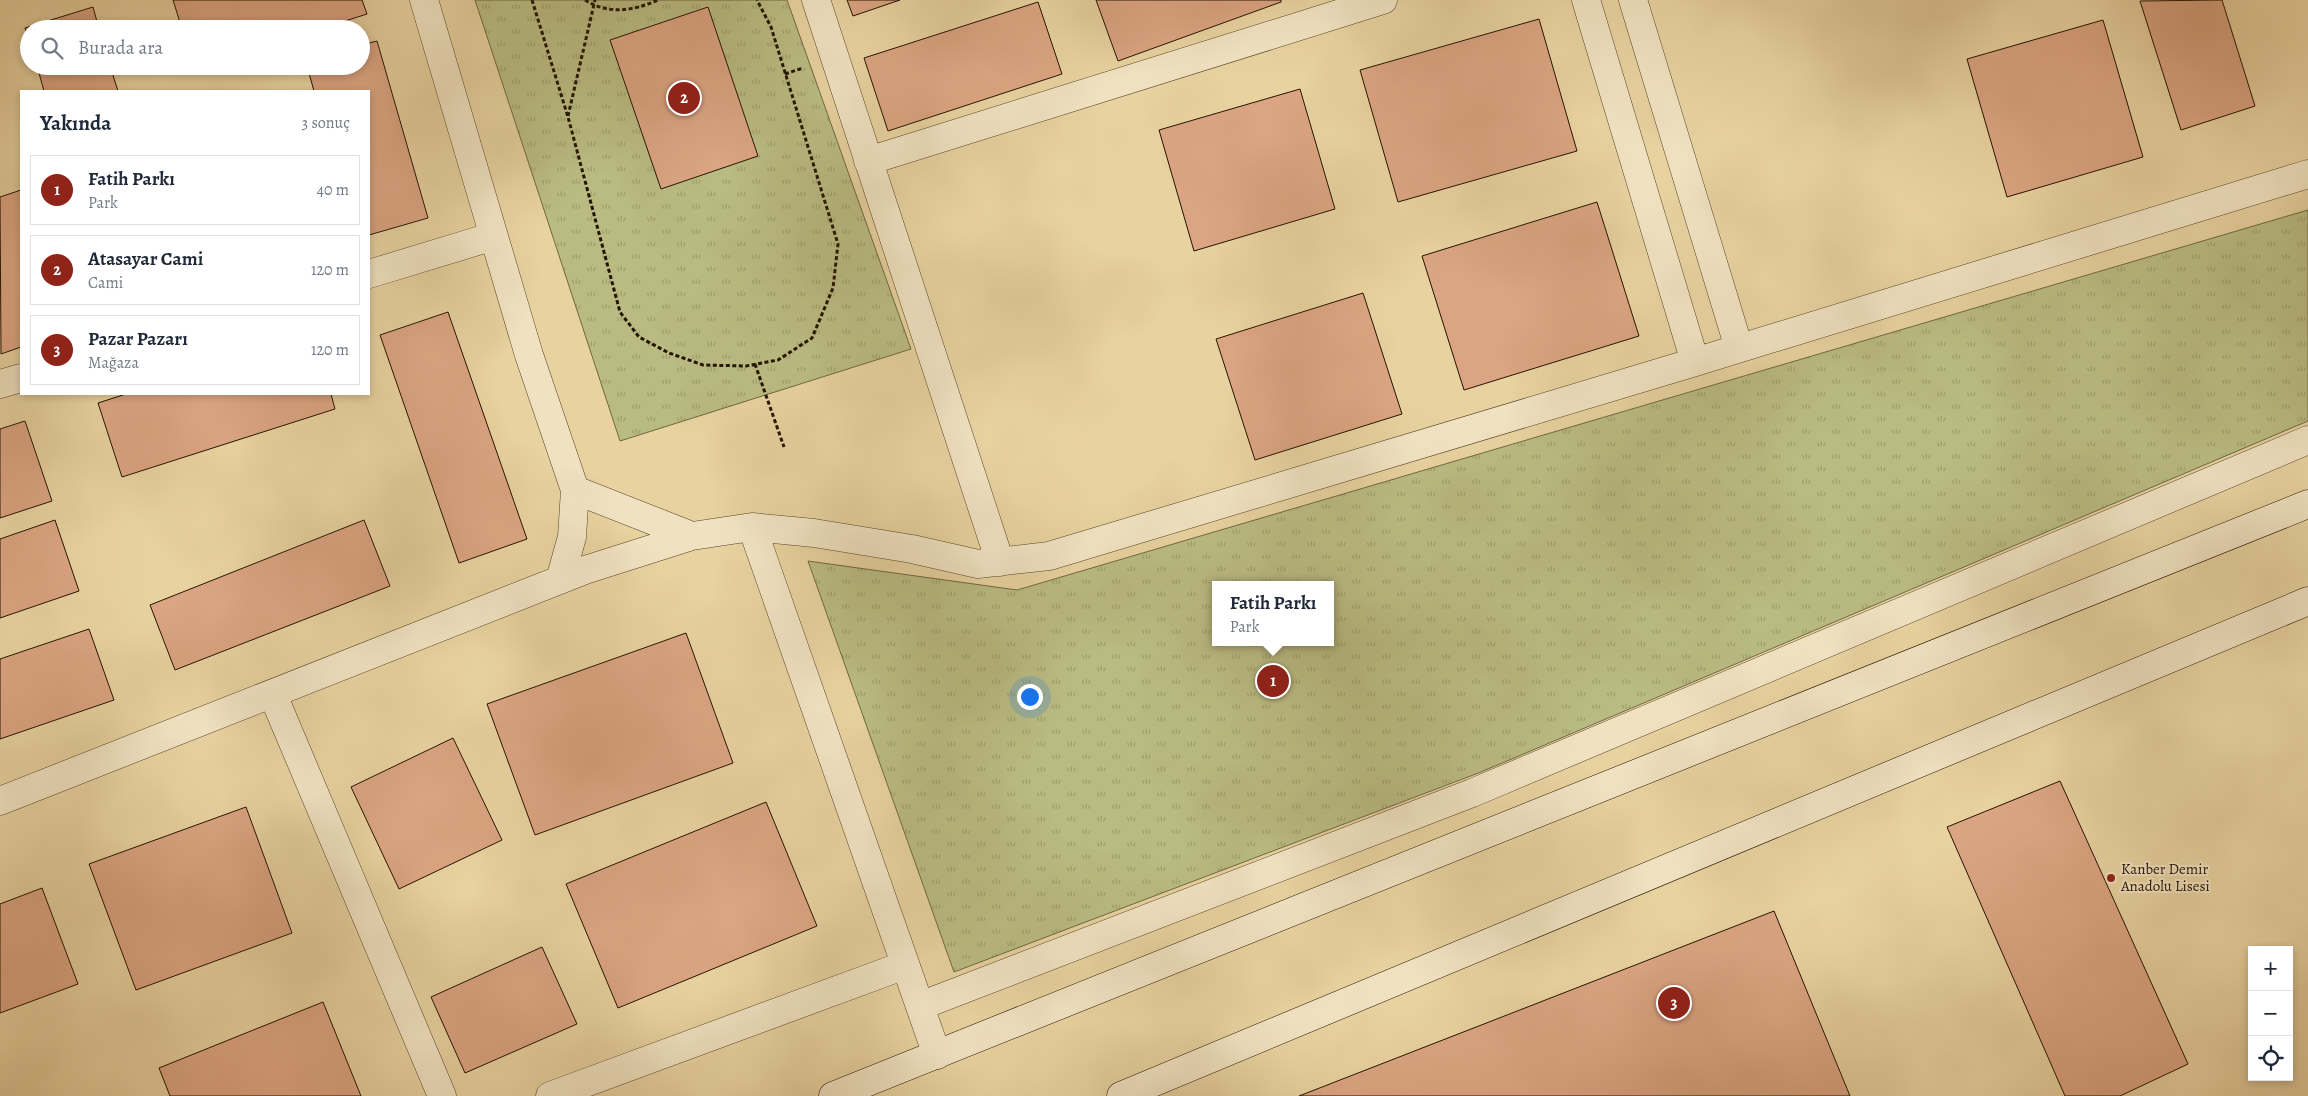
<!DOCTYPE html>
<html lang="tr">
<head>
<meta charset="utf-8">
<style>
	body { margin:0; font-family:Alegreya,serif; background:#f6f6f7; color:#1f2937 }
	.controls { position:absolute; right:15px; bottom:15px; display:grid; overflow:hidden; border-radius:0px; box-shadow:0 2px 8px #0003 }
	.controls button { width:45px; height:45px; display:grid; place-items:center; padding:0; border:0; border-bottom:1px solid #e0e1e3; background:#fff; color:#1f2937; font:25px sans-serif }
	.you { position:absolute; left:1029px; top:696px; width:18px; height:18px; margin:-12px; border:4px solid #fff; border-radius:50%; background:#1a73e8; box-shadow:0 0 0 8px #1a73e833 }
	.badge { display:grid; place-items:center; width:32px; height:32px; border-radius:50%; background:#8f2418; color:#fff; font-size:16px; font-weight:700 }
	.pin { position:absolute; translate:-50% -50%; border:2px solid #fff; box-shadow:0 1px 5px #0006 }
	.popup { position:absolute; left:1212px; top:581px; width:122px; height:65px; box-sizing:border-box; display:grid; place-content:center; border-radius:0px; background:#fff; filter:drop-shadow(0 1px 4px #0005); font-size:16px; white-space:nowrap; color:#747a83 }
	.popup b { font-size:19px; color:#1f2937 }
	.popup::after { content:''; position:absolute; left:50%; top:100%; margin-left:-10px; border:10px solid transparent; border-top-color:#fff }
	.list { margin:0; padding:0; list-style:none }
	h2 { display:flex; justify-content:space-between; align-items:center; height:65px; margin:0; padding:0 20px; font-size:21px }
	h2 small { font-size:16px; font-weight:400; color:#747a83 }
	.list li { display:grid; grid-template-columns:32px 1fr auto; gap:15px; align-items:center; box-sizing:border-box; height:70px; margin:0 10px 10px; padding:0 10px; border:1px solid #e0e1e3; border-radius:0px }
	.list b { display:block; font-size:19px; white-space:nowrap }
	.list p { margin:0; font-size:16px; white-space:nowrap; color:#747a83 }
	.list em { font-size:16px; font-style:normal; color:#747a83 }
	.icon { flex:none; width:28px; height:28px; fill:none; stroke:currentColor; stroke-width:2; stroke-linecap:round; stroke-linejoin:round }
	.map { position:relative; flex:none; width:2308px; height:1096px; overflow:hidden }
	.search { position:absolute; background:#fff; box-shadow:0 2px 8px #0003; left:20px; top:20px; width:350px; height:55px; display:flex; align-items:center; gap:12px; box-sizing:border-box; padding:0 18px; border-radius:28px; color:#747a83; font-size:19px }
	.panel { position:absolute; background:#fff; box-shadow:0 2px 8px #0003; left:20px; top:90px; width:350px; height:305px; border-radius:0px }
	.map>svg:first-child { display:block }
</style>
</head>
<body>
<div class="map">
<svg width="2308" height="1096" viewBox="0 0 2308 1096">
	<defs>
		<pattern id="grass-tufts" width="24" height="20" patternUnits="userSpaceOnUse" patternTransform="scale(1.25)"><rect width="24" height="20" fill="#b9bb82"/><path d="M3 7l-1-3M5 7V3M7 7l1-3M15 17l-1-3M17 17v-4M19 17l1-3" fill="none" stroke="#9fa06e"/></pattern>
	</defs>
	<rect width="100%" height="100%" fill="#e8d2a0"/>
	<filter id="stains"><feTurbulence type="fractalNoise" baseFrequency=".004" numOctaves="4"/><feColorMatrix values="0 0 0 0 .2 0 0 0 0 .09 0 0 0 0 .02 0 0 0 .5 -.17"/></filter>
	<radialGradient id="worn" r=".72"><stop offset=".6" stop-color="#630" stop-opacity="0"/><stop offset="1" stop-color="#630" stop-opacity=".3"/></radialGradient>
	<path fill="url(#grass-tufts)" stroke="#6e6841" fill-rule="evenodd" d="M475,0H787L911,349L620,441Z
		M2308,210V421L1481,772L954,972L808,561L1017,590ZM1216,585H1330V642H1216Z"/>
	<path fill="#dba482" stroke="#241400" d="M173,0H362L367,14L320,29H182Z
		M847,0H900L853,16Z
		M1096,0H1281V2L1118,61Z
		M2222,0L2255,106L2181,130L2140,1Z
		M1038,2L1062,74L888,131L864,58Z
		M93,7L99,29H29V39L25,28Z
		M708,7L758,156L661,189L610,40Z
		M1539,19L1577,151L1398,202L1360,70Z
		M2103,20L2143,157L2007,197L1967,59Z
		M377,41L428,218L369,235V91H314L307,66H361V45Z
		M37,66H110L118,91H44Z
		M1300,89L1335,209L1194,251L1159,130Z
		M21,190V347L1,354L0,197Z
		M1597,202L1639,336L1464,390L1422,256Z
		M1363,293L1402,414L1255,460L1216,339Z
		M448,312L527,539L459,563L380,335Z
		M126,394H331L335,409L122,477L98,403Z
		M25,421L52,501L0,518V429Z
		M55,520L79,591L0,618V539Z
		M364,520L390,586L175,670L150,605Z
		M89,629L114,700L0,739V659Z
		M686,633L733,763L535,835L487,704Z
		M453,738L502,840L399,889L351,787Z
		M2060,781L2188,1064L2120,1096H2065L1947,827Z
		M766,802L817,926L618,1008L566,884Z
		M246,807L292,933L136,990L89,864Z
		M42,888L78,984L0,1013V904Z
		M1774,911L1850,1096H1299Z
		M542,947L577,1024L465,1073L431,997Z
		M323,1002L361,1096H170L159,1068Z"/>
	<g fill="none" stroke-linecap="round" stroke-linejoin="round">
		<g stroke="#554428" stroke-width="29">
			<path id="street" d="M424,0L529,355L575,490L692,536
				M816,0L1000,562
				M1586,0L1695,362
				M1633,0L1739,348
				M868,161L1383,0
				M369,274L494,236
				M0,384L21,378
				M752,527L937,1055
				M560,580L572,537L575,490
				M273,695L442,1096
				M0,801L585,570L692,536L752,527L814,533L912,549L978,564L1049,556L1695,362L2308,174
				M920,1006L1472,793L2308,440
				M550,1096L905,965"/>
		</g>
		<g stroke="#241400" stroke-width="29">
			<path id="secondary" d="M833,1096L2308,504
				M1121,1096L2308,601"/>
		</g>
		<path stroke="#241400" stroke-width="3" stroke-dasharray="4 2.5" stroke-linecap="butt" d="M532,0L568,117L620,312L639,337L669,353L703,365L746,366L778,360L812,338L833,288L838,244L771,27L757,0
			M585,0C609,15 633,11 658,0
			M785,74L803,68
			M568,116L595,0
			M755,364L784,447"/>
		<use href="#street" stroke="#f0e2c1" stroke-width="28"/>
		<use href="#secondary" stroke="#f0e2c1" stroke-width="28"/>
	</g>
	<circle fill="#8f2418" stroke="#f0e2c1" stroke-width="2" cx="2111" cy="878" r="5"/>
	<g text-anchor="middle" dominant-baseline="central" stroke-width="4" stroke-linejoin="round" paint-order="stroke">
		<g font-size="15" fill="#241400" stroke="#f0e2c1" text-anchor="start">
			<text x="2121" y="869">Kanber Demir<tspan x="2121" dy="17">Anadolu Lisesi</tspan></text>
		</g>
	</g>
	<rect width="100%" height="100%" filter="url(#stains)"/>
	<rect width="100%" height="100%" fill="url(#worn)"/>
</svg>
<div class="controls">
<button>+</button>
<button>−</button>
<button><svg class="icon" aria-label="locate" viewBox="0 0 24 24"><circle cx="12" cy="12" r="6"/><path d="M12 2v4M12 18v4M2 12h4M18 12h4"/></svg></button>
</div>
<div class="you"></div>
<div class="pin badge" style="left:1273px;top:681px">1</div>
<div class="popup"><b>Fatih Parkı</b>Park</div>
<div class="pin badge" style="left:684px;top:98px">2</div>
<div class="pin badge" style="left:1674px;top:1003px">3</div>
<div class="search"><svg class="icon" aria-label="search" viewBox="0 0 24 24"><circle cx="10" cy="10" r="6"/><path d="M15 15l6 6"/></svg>Burada ara</div>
<section class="panel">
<h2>Yakında<small>3 sonuç</small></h2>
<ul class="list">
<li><span class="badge">1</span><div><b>Fatih Parkı</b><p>Park</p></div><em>40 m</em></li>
<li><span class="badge">2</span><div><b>Atasayar Cami</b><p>Cami</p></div><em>120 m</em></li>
<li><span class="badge">3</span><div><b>Pazar Pazarı</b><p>Mağaza</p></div><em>120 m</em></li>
</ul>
</section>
</div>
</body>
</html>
